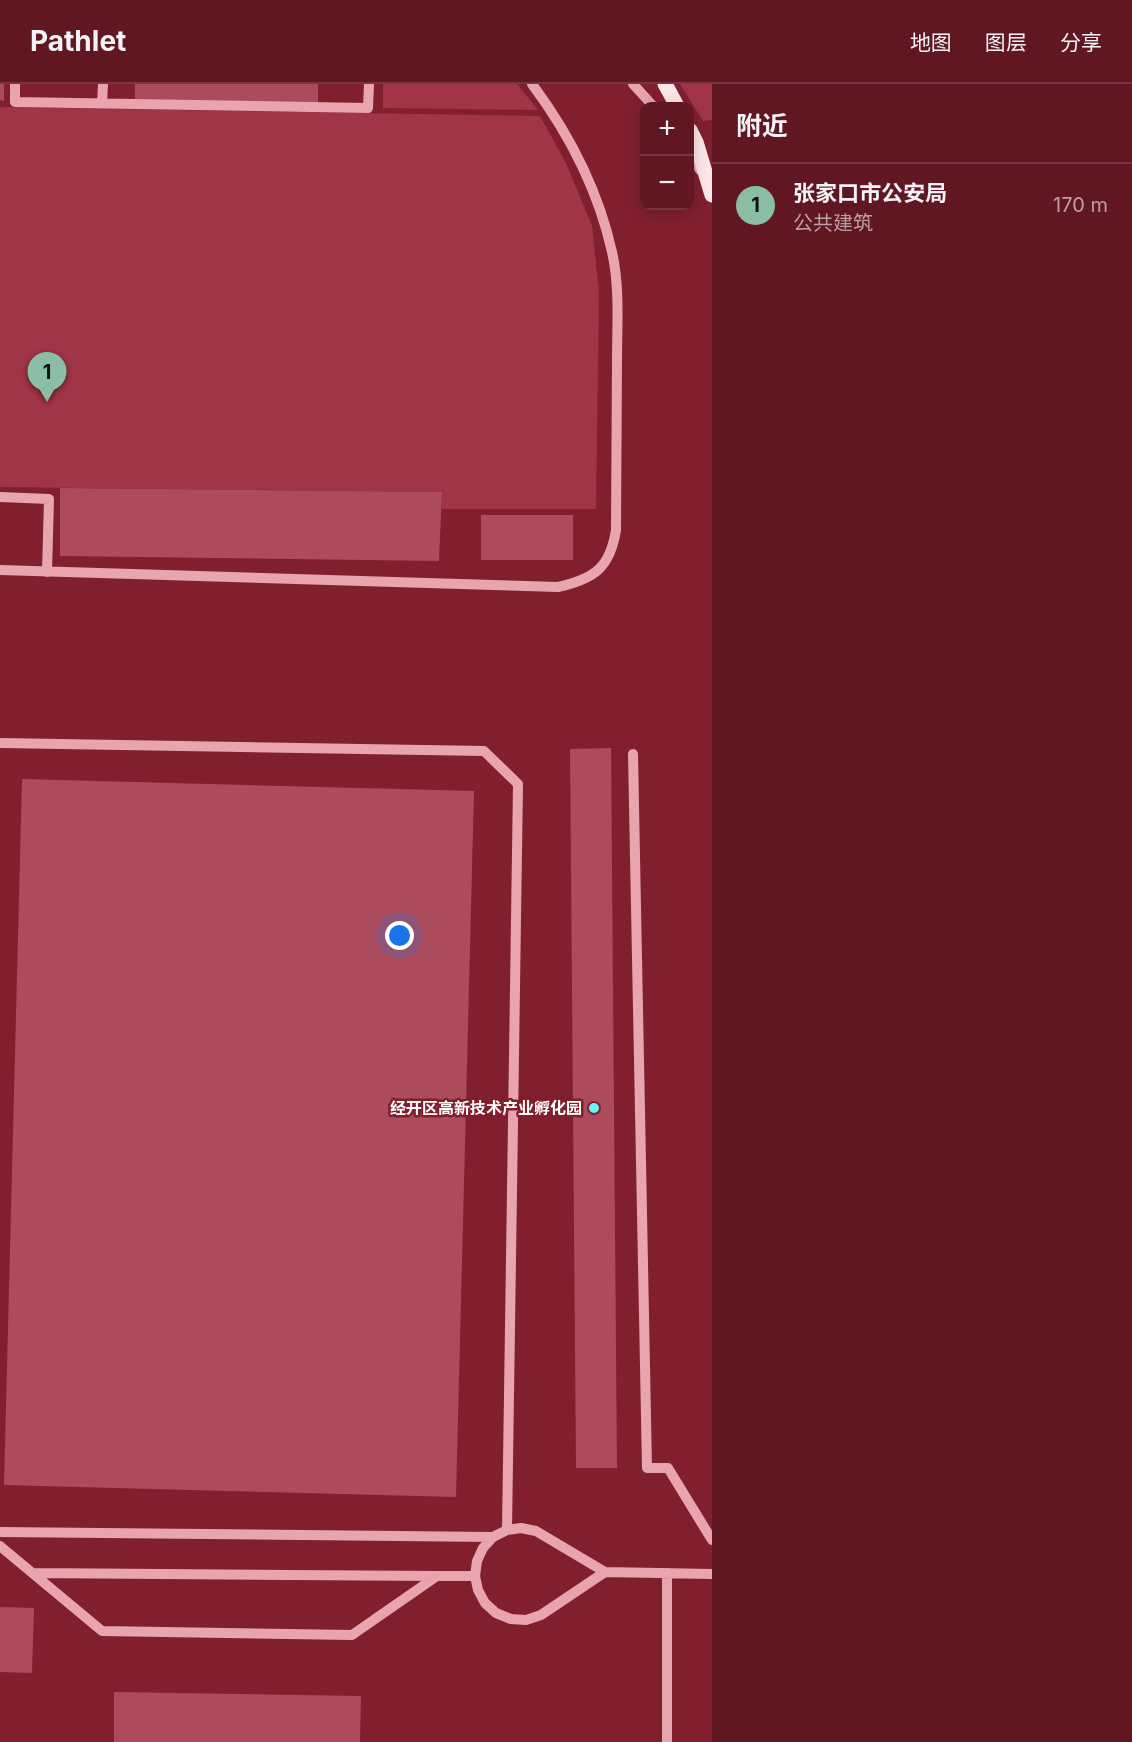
<!DOCTYPE html>
<html lang="zh">
<head>
<meta charset="utf-8">
<style>
	body { margin:0; font-family:Inter,"Noto Sans SC",sans-serif; background:#6a242f; color:#f1f3f6 }
	.controls { position:absolute; right:18px; top:18px; display:grid; overflow:hidden; border-radius:12px; box-shadow:0 3px 15px #0003 }
	.controls button { width:54px; height:54px; display:grid; place-items:center; padding:0; border:0; border-bottom:2px solid #753640; background:#611722; color:#f1f3f6; font:30px sans-serif }
	.you { position:absolute; left:400px; top:852px; width:21px; height:21px; margin:-15px; border:4px solid #fff; border-radius:50%; background:#1a73e8; box-shadow:0 0 0 9px #1a73e833 }
	.badge { display:grid; place-items:center; width:39px; height:39px; border-radius:50%; background:#8abfa5; color:#111; font-size:20px; font-weight:700 }
	.pin { position:absolute; translate:-50% -50px; filter:drop-shadow(0 2px 3px #0008) }
	.pin::after { content:''; position:absolute; top:32px; width:21px; height:18px; background:inherit; clip-path:polygon(0 0,100% 0,50% 100%) }
	.list { margin:0; padding:0; list-style:none }
	h2 { display:flex; justify-content:space-between; align-items:center; height:78px; margin:0; padding:0 24px; font-size:26px }
	h2 small { font-size:20px; font-weight:400; color:#ba9fa5 }
	.list li { display:grid; grid-template-columns:39px 1fr auto; gap:18px; align-items:center; box-sizing:border-box; height:84px; padding:0 24px; border-top:2px solid #753640 }
	.list b { display:block; font-size:22px; white-space:nowrap }
	.list p { margin:0; font-size:20px; white-space:nowrap; color:#ba9fa5 }
	.list em { font-size:20px; font-style:normal; color:#ba9fa5 }
	.map { position:relative; flex:none; width:712px; height:1658px; overflow:hidden }
	header { display:flex; align-items:center; gap:36px; box-sizing:border-box; height:84px; padding:0 30px; background:#611722; border-bottom:2px solid #753640 }
	header strong { font-size:28px }
	nav { display:flex; gap:33px; margin-inline-start:auto; font-size:21px }
	main { display:flex }
	aside { flex:1; background:#611722 }
	.map>svg:first-child { display:block }
</style>
</head>
<body>
<header>
<strong>Pathlet</strong>
<nav><a>地图</a><a>图层</a><a>分享</a></nav>
</header>
<main>
<div class="map">
<svg width="712" height="1658" viewBox="0 0 712 1658">
	<rect width="100%" height="100%" fill="#811f2e"/>
	<path fill="#a03547" d="M383,0H517L538,26L383,24Z
		M680,0H712V36L703,37Z
		M0,23L540,32L566,79L592,142L599,208L596,425H442V408L0,403Z"/>
	<path fill="#ac4b5b" d="M0,0H4V17L0,16Z
		M135,0H318V19L135,16Z
		M60,404L442,408L439,477L60,472Z
		M481,431H573V476H481Z
		M611,664L617,1384H576L570,665Z
		M22,695L474,707L456,1413L4,1401Z
		M0,1523L34,1524L32,1589L0,1588Z
		M114,1608L361,1612L360,1658H114Z"/>
	<g fill="none" stroke-linecap="round" stroke-linejoin="round">
		<path stroke="#e8a4af" stroke-width="10" d="M15,0V18L368,24L369,0
			M633,0L653,22
			M102,19L103,0
			M690,69L700,86
			M0,413L49,415L47,488
			M0,486L558,503C594,495 610,484 616,446C616,390 617,334 617,277C617,241 620,203 612,168C598,105 570,51 532,0
			M0,659L484,667L518,700L507,1446
			M633,670L647,1384H668L712,1456
			M0,1448L493,1453
			M0,1462L102,1547L352,1551L437,1492H475
			M605,1488L541,1531L526,1536L511,1535L496,1529L485,1519L478,1506L475,1492L477,1477L483,1464L493,1453L507,1446L521,1444L536,1447L605,1488L712,1490
			M33,1489L437,1492
			M667,1489V1658"/>
		<path stroke="#fee7e9" stroke-width="15" d="M665,0L677,22
			M690,46L696,58L712,111"/>
	</g>
	<circle fill="#63f7f6" stroke="#811f2e" stroke-width="2" cx="594" cy="1024" r="6"/>
	<g text-anchor="middle" dominant-baseline="central" stroke-width="5" stroke-linejoin="round" paint-order="stroke">
		<g font-size="16" font-weight="bold" fill="#fff" stroke="#811f2e" text-anchor="end">
			<text x="582" y="1024">经开区高新技术产业孵化园</text>
		</g>
	</g>
</svg>
<div class="controls">
<button>+</button>
<button>−</button>
</div>
<div class="you"></div>
<div class="pin badge" style="left:47px;top:318px">1</div>
</div>
<aside>
<h2>附近<small></small></h2>
<ul class="list">
<li><span class="badge">1</span><div><b>张家口市公安局</b><p>公共建筑</p></div><em>170 m</em></li>
</ul>
</aside>
</main>
</body>
</html>
